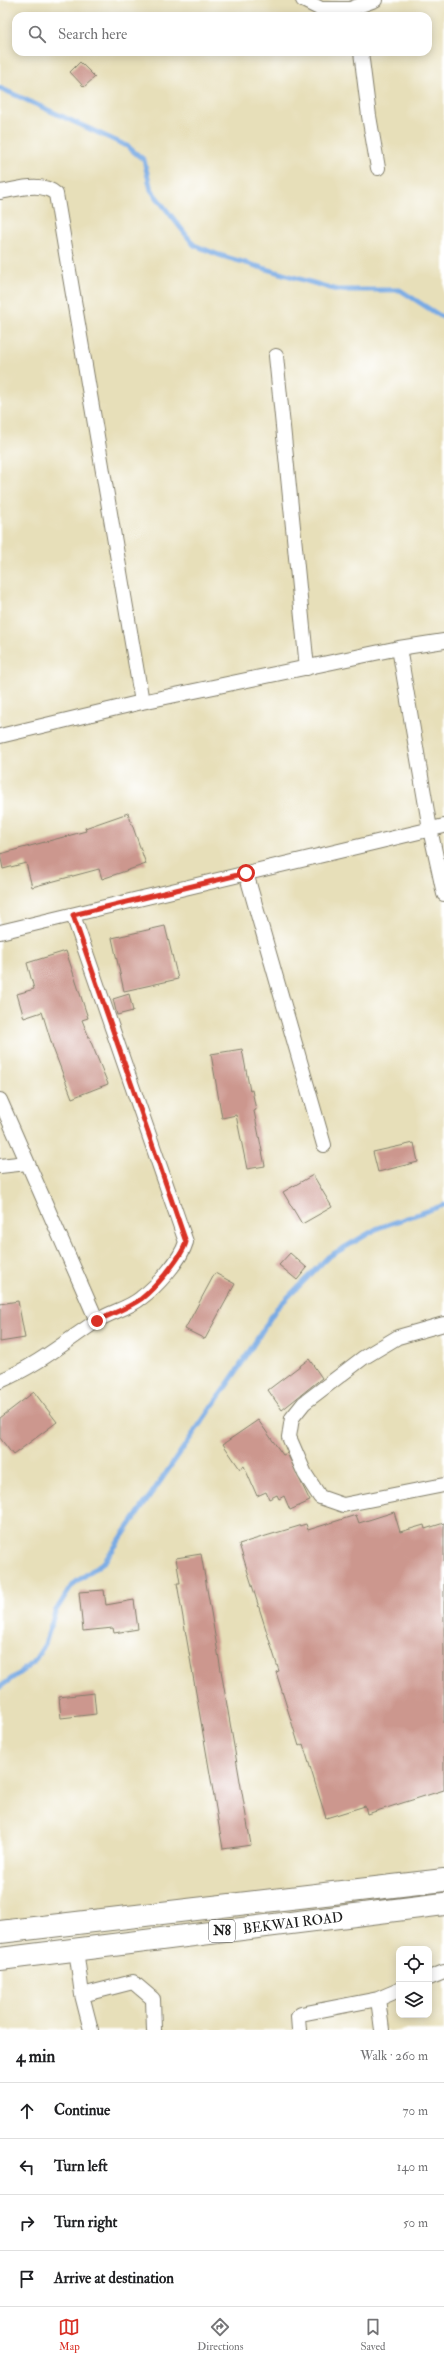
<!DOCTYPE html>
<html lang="en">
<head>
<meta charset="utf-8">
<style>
	body { margin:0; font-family:"IM FELL Double Pica",serif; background:#f6f6f6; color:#202124 }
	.controls { position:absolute; right:12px; bottom:12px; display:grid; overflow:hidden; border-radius:8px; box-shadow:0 2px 10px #0003 }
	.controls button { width:36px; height:36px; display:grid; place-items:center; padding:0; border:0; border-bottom:1px solid #e0e0e0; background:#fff; color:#202124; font:20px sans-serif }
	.stop { position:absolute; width:12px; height:12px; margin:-9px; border:3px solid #d93025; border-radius:50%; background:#fff }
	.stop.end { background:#d93025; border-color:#fff; box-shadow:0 1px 4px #0008 }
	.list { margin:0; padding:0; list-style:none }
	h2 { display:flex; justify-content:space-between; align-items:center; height:52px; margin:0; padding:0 16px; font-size:17px }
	h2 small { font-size:13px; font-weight:400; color:#757577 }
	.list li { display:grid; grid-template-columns:26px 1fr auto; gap:12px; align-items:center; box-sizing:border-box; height:56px; padding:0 16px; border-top:1px solid #e0e0e0 }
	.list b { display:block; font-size:15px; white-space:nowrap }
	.list em { font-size:13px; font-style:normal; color:#757577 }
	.icon { flex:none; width:22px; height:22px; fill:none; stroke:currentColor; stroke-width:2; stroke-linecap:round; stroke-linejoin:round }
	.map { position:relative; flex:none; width:444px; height:2030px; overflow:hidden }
	.search { position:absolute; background:#fff; box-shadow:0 2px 10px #0003; left:12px; right:12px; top:12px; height:44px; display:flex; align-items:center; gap:10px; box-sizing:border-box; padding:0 14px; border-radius:12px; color:#757577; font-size:15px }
	.sheet { height:276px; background:#fff }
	nav { display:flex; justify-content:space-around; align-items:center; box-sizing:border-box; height:56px; border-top:1px solid #e0e0e0; background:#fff; font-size:11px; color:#757577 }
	nav a { display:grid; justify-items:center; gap:2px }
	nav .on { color:#d93025 }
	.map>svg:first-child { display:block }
</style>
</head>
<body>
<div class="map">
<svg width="444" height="2030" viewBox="0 0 444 2030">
	<rect width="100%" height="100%" fill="#fff"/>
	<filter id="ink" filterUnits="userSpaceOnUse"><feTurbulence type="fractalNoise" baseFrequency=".025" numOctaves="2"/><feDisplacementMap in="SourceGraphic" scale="8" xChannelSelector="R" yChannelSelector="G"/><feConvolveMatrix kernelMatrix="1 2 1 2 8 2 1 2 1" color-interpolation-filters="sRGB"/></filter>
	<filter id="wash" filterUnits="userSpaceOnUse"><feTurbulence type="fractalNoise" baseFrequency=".012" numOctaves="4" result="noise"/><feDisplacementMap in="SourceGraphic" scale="16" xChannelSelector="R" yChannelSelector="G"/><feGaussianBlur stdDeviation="0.9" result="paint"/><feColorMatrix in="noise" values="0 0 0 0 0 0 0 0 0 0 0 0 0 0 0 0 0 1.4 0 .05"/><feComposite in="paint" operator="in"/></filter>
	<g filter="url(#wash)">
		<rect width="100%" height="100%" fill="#e7dfb9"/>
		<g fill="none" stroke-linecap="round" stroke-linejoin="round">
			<path stroke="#78aae4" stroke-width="5" d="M0,88L127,146L144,160L151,190L194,245L219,255L337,290H400L442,317
				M0,1687L33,1663L45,1644L55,1612L72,1585L105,1561L238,1369L276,1309L328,1257L378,1228L444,1205"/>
		</g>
		<g id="blocks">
			<path fill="#cc978e" d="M80,62L95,77L84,87L70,72Z
				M128,813L146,864L102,879L99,869L32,887L26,863L3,869L0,854L86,831L85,828Z
				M165,926L178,979L124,991L112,938Z
				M66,951L88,1018L82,1020L108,1084L72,1098L53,1048L42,1012L24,1018L17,994L34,989L27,963Z
				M129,994L133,1011L117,1015L113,999Z
				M242,1049L250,1091L252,1090L256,1110L254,1111L265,1166L247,1169L236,1115L222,1118L211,1054Z
				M414,1143L418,1162L378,1172L373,1152Z
				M313,1175L332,1207L302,1224L283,1192Z
				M290,1253L307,1268L297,1280L279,1265Z
				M215,1273L235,1284L205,1339L185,1329Z
				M18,1301L25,1338L0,1342V1304Z
				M309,1359L322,1378L282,1410L268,1390Z
				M34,1392L57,1422L13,1455L0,1438V1418Z
				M258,1420L283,1455L287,1453L310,1501L290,1510L284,1496L279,1499L277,1495L269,1499L266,1492L257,1496L244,1466L240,1469L223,1444Z
				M394,1512L400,1532L424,1525L425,1529L444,1523V1790L367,1814L365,1806L326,1818L303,1744L299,1746L276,1672L279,1671L239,1544L306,1524L308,1530L356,1515L359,1523Z
				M201,1554L251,1845L223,1849L177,1583H180L176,1558Z
				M104,1590L106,1605L134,1600L138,1629L114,1633L113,1628L83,1631L79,1592Z
				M94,1693L96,1714L61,1718L59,1697Z"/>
		</g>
	</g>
	<g filter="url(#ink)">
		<use href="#blocks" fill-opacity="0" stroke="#827e6a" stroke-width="1"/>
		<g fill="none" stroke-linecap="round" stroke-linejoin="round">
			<g stroke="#827e6a" stroke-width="16">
				<path id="street" d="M303,0L321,9H350L375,0
					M361,52L369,116L378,168
					M0,192C19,189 41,181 56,194L142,702
					M276,356L307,668
					M399,648L430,829L444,894
					M0,736L142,702L399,648L444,641
					M246,873L324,1145
					M0,932L444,826
					M0,1100L97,1321
					M0,1166L27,1163
					M444,1324L398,1337L363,1358L304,1403L292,1418L289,1437L305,1474L320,1497L343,1505L444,1485
					M0,1381C36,1366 64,1343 95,1322C109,1312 128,1309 141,1298C156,1287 181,1260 186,1242L73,915
					M76,1949L82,1995L91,2030
					M429,1978L444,1972
					M82,1995L133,1982L153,1999L154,2030
					M299,2030L298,2017L301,2014L378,1999
					M382,2030L378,1999L399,1990"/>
			</g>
			<g stroke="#827e6a" stroke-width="24">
				<path id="highway" d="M0,1932L444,1880
					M0,1959L444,1904"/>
			</g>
			<use href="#street" stroke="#fff" stroke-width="14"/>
			<use href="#highway" stroke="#fff" stroke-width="22"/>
		</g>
	</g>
	<g fill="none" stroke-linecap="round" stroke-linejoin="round" filter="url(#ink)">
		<path stroke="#d93025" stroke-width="5" d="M97,1321C111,1314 128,1308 141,1299C154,1289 182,1257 186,1242L73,915L246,873"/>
	</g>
	<g text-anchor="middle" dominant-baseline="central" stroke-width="3" stroke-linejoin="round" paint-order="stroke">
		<rect fill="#fff" stroke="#606060" stroke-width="1" x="209" y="1920" width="26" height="22" rx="3"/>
		<g font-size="13" font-weight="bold" fill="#1c1c1c">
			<text x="222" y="1931">N8</text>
		</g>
		<g font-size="14" fill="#1c1c1c" stroke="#fff">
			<text transform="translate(293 1923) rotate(-7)">BEKWAI ROAD</text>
		</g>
	</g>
</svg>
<div class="controls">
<button><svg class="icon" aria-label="locate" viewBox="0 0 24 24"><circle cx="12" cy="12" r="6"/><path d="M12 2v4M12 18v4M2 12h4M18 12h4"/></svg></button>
<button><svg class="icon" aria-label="layers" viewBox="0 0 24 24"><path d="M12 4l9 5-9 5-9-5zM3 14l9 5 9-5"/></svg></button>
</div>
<div class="stop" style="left:246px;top:873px"></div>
<div class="stop end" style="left:97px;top:1321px"></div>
<div class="search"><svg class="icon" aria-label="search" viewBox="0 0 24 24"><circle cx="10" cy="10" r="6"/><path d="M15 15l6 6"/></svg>Search here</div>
</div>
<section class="sheet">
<h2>4 min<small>Walk · 260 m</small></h2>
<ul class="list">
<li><svg class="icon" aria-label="ahead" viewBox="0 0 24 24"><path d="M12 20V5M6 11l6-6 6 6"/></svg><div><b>Continue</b></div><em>70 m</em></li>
<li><svg class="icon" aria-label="left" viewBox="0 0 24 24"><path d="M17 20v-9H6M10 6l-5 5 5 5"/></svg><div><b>Turn left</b></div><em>140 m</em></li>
<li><svg class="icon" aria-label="right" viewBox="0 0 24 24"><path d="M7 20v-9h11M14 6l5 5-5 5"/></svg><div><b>Turn right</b></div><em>50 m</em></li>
<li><svg class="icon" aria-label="arrive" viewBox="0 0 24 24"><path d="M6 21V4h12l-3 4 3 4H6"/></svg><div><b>Arrive at destination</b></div></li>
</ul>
</section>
<nav>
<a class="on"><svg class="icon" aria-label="map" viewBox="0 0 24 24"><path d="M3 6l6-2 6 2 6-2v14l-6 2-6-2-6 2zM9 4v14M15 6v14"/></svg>Map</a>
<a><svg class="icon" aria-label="directions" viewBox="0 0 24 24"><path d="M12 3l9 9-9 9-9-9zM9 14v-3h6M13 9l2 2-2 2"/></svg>Directions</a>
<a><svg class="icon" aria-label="saved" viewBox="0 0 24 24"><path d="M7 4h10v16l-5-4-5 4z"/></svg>Saved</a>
</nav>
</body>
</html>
